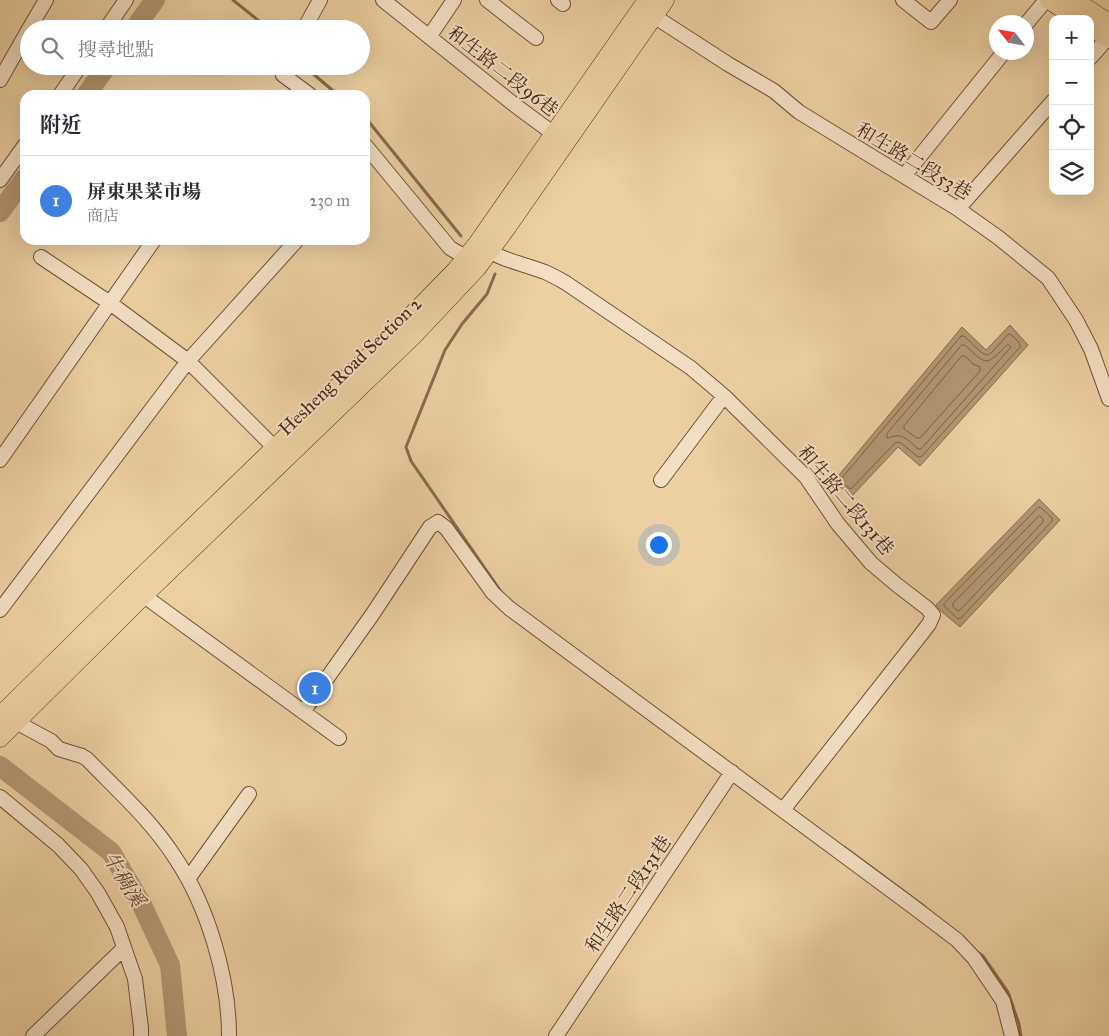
<!DOCTYPE html>
<html lang="zh-TW">
<head>
<meta charset="utf-8">
<style>
	body { margin:0; font-family:"IM FELL Great Primer","Noto Serif TC",serif; background:#f7f7f7; color:#2b2b33 }
	.controls { position:absolute; right:15px; top:15px; display:grid; overflow:hidden; border-radius:10px; box-shadow:0 5px 20px #0002 }
	.controls button { width:45px; height:45px; display:grid; place-items:center; padding:0; border:0; border-bottom:1px solid #e1e1e2; background:#fff; color:#2b2b33; font:25px sans-serif }
	.compass { position:absolute; left:989px; top:15px; width:45px; height:45px; border-radius:50%; background:#fff; box-shadow:0 5px 20px #0002; rotate:301deg }
	.you { position:absolute; left:658px; top:544px; width:18px; height:18px; margin:-12px; border:4px solid #fff; border-radius:50%; background:#1a73e8; box-shadow:0 0 0 8px #1a73e833 }
	.badge { display:grid; place-items:center; width:32px; height:32px; border-radius:50%; background:#8f2418; color:#fff; font-size:16px; font-weight:700 }
	.pin { position:absolute; translate:-50% -50%; border:2px solid #fff; box-shadow:0 1px 5px #0006 }
	.list { margin:0; padding:0; list-style:none }
	h2 { display:flex; justify-content:space-between; align-items:center; height:65px; margin:0; padding:0 20px; font-size:21px }
	h2 small { font-size:16px; font-weight:400; color:#7c7c81 }
	.list li { display:grid; grid-template-columns:32px 1fr auto; gap:15px; align-items:center; box-sizing:border-box; height:90px; padding:0 20px; border-top:1px solid #e1e1e2 }
	.list b { display:block; font-size:19px; white-space:nowrap }
	.list p { margin:0; font-size:16px; white-space:nowrap; color:#7c7c81 }
	.list em { font-size:16px; font-style:normal; color:#7c7c81 }
	.icon { flex:none; width:28px; height:28px; fill:none; stroke:currentColor; stroke-width:2; stroke-linecap:round; stroke-linejoin:round }
	.map { position:relative; flex:none; width:1109px; height:1036px; overflow:hidden }
	.search { position:absolute; background:#fff; box-shadow:0 5px 20px #0002; left:20px; top:20px; width:350px; height:55px; display:flex; align-items:center; gap:12px; box-sizing:border-box; padding:0 18px; border-radius:28px; color:#7c7c81; font-size:19px }
	.panel { position:absolute; background:#fff; box-shadow:0 5px 20px #0002; left:20px; top:90px; width:350px; height:155px; border-radius:15px }
	.map>svg:first-child { display:block }
</style>
</head>
<body>
<div class="map">
<svg width="1109" height="1036" viewBox="0 0 1109 1036">
	<rect width="100%" height="100%" fill="#edd0a2"/>
	<filter id="stains"><feTurbulence type="fractalNoise" baseFrequency=".004" numOctaves="4"/><feColorMatrix values="0 0 0 0 .2 0 0 0 0 .09 0 0 0 0 .02 0 0 0 .5 -.17"/></filter>
	<radialGradient id="worn" r=".72"><stop offset=".6" stop-color="#630" stop-opacity="0"/><stop offset="1" stop-color="#630" stop-opacity=".3"/></radialGradient>
	<path fill="#b59772" stroke="#896b4c" d="M1010,325L1028,345L920,466L898,447L851,497L834,481L962,327L986,350Z
		M1039,499L1060,520L960,627L942,612L936,605Z"/>
	<g fill="none" stroke-linecap="round" stroke-linejoin="round">
		<path stroke="#7e6043" stroke-width="1" d="M1009,334C1013,335 1021,343 1020,347L921,457H918L901,443L896,442L852,488L850,489L842,482V478L961,336H964L982,353L987,355L991,353Z
			M962,345H965C987,366 986,366 1007,345H1009L1011,347L921,449H918C912,444 904,434 896,436C893,436 890,438 887,438V434Z
			M962,356H965L973,364L980,367V371L920,438H917L904,429V426Z
			M1039,507L1041,508L1052,518V521L961,618L958,619L944,606V604Z
			M1040,516L1043,519V522L960,610L958,611L953,607V603L1038,517Z"/>
		<path stroke="#896b4c" stroke-width="3" d="M233,0L269,29
			M304,66L338,95
			M365,117L461,236
			M495,274L487,294L462,324L445,350L406,447L411,461L502,593
			M844,847L925,907
			M977,952L983,956L1008,992L1019,1024L1021,1036"/>
		<path stroke="#b59772" stroke-width="20" d="M134,29L155,0
			M86,95L107,66
			M0,212L25,178
			M0,766L111,852L141,903L170,965L177,1036"/>
		<g stroke="#705338" stroke-width="16">
			<path id="minor" d="M383,0L516,106L554,134
				M487,0L536,38
				M558,0L563,4
				M903,0L931,22L950,0
				M646,11L728,64L774,91L799,112L958,209L999,238L1048,278L1076,320L1091,349L1109,399
				M1026,24L1046,0
				M29,29L46,0
				M106,29L126,0
				M304,29L320,0
				M429,37L454,0
				M1090,58L1108,38
				M287,66L283,75L310,95
				M0,80L29,29
				M60,95L80,66
				M365,145L450,248L467,258L473,264
				M904,176L1004,52
				M0,180L25,145
				M958,209L1053,101
				M482,247C501,260 524,264 545,272C552,275 559,279 566,283L691,368L724,396L806,477L838,524L871,563L897,585L927,608L933,615L929,624L919,637L783,810
				M41,257L110,303L188,361L282,455
				M0,460L154,240
				M661,480L724,396
				M136,590L339,738
				M0,610L188,361L297,240
				M303,712L372,615L430,527L438,522L446,528L493,593L509,608L911,905L957,940L974,958L1003,1001L1012,1036
				M16,722L51,741L59,749L82,756L87,759C118,791 152,821 176,859C208,907 229,978 229,1036
				M0,797L58,845L81,869L98,893L117,927L135,979L141,1028V1036
				M188,879L249,794
				M33,1036L124,948
				M556,1036L732,772"/>
		</g>
		<g stroke="#472914" stroke-width="19">
			<path id="major" d="M1049,0L1078,19
				M1074,0L1109,23
				M1090,27L1109,39
				M0,716L132,586L413,314L456,270L477,244L647,0
				M0,738L144,595L413,336L477,268L505,230L665,0"/>
		</g>
		<use href="#minor" stroke="#f3e0c3" stroke-width="14"/>
		<use href="#major" stroke="#edd0a2" stroke-width="18"/>
	</g>
	<g text-anchor="middle" dominant-baseline="central" stroke-width="4" stroke-linejoin="round" paint-order="stroke">
		<g font-size="19" fill="#472914" stroke="#f3e0c3">
			<text transform="translate(503 71) rotate(38)">和生路二段96巷</text>
			<text transform="translate(914 161) rotate(31)">和生路二段53巷</text>
			<text transform="translate(350 366) rotate(-44)">Hesheng Road Section 2</text>
			<text transform="translate(846 500) rotate(50)">和生路二段131巷</text>
			<text transform="translate(628 894) rotate(-56)">和生路二段131巷</text>
		</g>
		<g font-size="20" font-style="italic" fill="#62442c" stroke="#f3e0c3">
			<text transform="translate(124 879) rotate(58)">牛稠溪</text>
		</g>
	</g>
	<rect width="100%" height="100%" filter="url(#stains)"/>
	<rect width="100%" height="100%" fill="url(#worn)"/>
</svg>
<div class="controls">
<button>+</button>
<button>−</button>
<button><svg class="icon" aria-label="locate" viewBox="0 0 24 24"><circle cx="12" cy="12" r="6"/><path d="M12 2v4M12 18v4M2 12h4M18 12h4"/></svg></button>
<button><svg class="icon" aria-label="layers" viewBox="0 0 24 24"><path d="M12 4l9 5-9 5-9-5zM3 14l9 5 9-5"/></svg></button>
</div>
<svg class="compass" viewBox="-18 -18 36 36"><path d="M0-13l5 13h-10z" fill="#e53935"/><path d="M0 13l5-13h-10z" fill="#7c7c81"/></svg>
<div class="you"></div>
<div class="pin badge" style="left:315px;top:688px;background:#3f7fe0">1</div>
<div class="search"><svg class="icon" aria-label="search" viewBox="0 0 24 24"><circle cx="10" cy="10" r="6"/><path d="M15 15l6 6"/></svg>搜尋地點</div>
<section class="panel">
<h2>附近<small></small></h2>
<ul class="list">
<li><span class="badge" style="background:#3f7fe0">1</span><div><b>屏東果菜市場</b><p>商店</p></div><em>230 m</em></li>
</ul>
</section>
</div>
</body>
</html>
